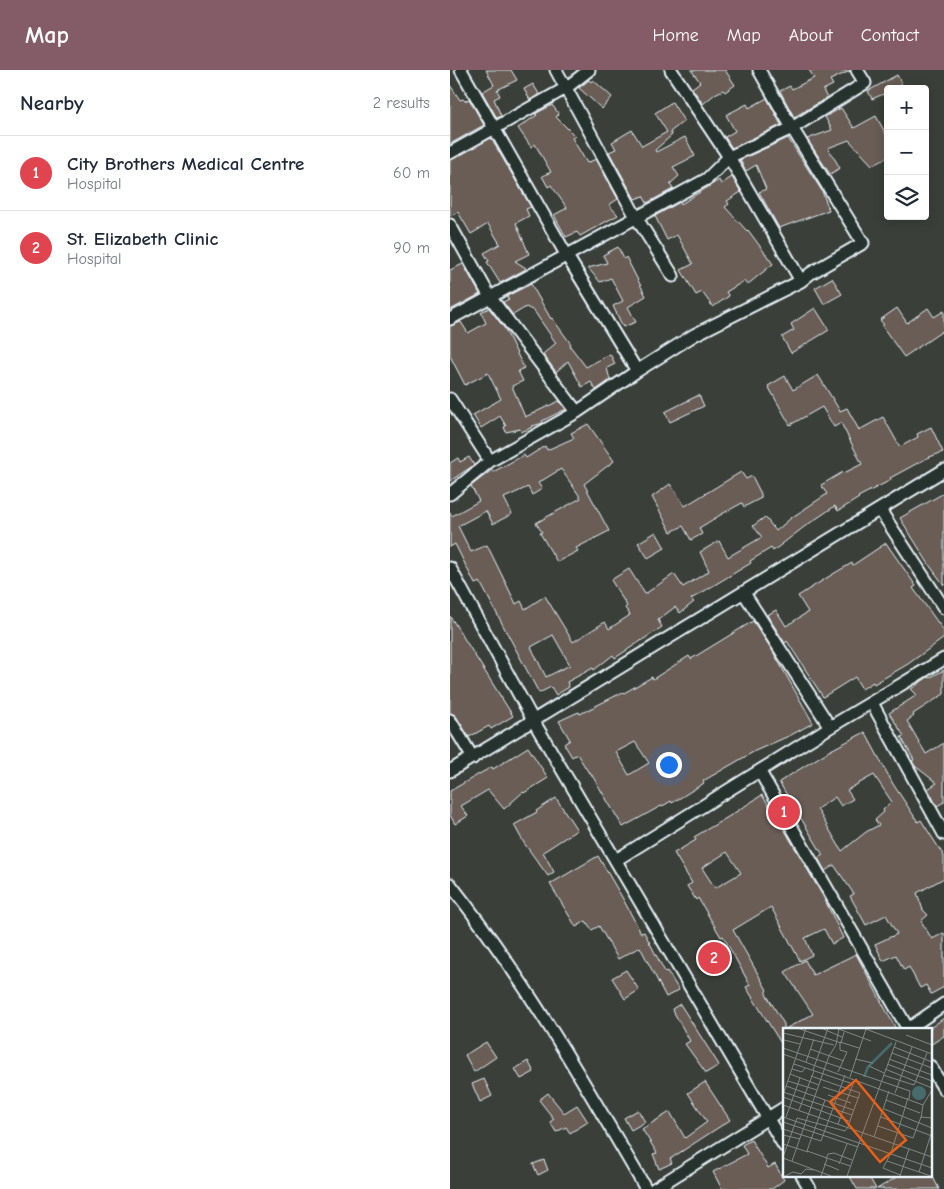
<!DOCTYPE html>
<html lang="en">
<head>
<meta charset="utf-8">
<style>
	body { margin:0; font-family:"Comic Neue",sans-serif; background:#f6f6f7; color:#1f2937 }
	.controls { position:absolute; right:15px; top:15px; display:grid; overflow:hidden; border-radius:5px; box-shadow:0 2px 12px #0003 }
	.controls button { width:45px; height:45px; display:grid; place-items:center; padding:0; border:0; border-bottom:1px solid #e0e1e3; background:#fff; color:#1f2937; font:25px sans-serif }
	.you { position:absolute; left:218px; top:694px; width:18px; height:18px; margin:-12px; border:4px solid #fff; border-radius:50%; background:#1a73e8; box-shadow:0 0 0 8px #1a73e833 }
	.badge { display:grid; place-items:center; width:32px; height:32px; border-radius:50%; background:#845c67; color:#fff; font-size:16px; font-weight:700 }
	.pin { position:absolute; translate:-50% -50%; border:2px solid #fff; box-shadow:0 1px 5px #0006 }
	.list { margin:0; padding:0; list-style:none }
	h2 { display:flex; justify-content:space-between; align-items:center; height:65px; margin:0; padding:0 20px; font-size:21px }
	h2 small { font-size:16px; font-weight:400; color:#747a83 }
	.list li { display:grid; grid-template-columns:32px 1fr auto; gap:15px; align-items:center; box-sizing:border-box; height:75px; padding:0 20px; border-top:1px solid #e0e1e3 }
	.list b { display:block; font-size:19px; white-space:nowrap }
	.list p { margin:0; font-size:16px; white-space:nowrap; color:#747a83 }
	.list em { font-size:16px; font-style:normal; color:#747a83 }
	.icon { flex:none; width:28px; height:28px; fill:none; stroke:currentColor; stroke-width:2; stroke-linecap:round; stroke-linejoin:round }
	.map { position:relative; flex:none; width:494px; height:1119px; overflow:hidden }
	header { display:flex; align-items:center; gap:30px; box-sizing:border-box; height:70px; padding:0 25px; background:#845c67; color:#fff }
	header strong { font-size:24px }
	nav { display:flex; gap:28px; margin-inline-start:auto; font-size:18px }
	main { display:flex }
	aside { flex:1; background:#fff }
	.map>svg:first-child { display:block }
</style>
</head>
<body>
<header>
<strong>Map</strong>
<nav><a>Home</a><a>Map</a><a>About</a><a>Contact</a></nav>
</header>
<main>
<aside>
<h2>Nearby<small>2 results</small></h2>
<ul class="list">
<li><span class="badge" style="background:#e0444e">1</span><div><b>City Brothers Medical Centre</b><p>Hospital</p></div><em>60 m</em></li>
<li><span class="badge" style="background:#e0444e">2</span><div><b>St. Elizabeth Clinic</b><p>Hospital</p></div><em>90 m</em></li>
</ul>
</aside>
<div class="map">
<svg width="494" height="1119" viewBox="0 0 494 1119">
	<rect width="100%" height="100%" fill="#3a4039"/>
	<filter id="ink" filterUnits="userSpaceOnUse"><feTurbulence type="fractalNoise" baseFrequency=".02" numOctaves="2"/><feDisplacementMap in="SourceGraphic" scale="10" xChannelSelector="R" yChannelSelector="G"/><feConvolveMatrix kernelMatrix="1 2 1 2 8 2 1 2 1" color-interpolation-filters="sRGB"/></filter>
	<g filter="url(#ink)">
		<path fill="#695d56" stroke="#e8f1f8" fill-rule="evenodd" d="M36,0H61L67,10L47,20L50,26L44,29L51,46L47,48L32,22L44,15Z
			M241,0H275L285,15L275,22L273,20L265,24L253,34L242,18L250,12Z
			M359,0L400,1L380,10L383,15L373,20L377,28L344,47L330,21L340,16L342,19L364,8Z
			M447,5L452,15L444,19H438V22L422,29L418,21Z
			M139,10L141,12L143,10L162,27L152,39L129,18Z
			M83,14L89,24L80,30L74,19Z
			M0,15L10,30L13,29L15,31L19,29L34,55L0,74Z
			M317,28L331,55L282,78L275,67L285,61L276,45L297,34L299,38Z
			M222,32L234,51L220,62L222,65L205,80L206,82L235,67L245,86L223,97L229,106L220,114L223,119L197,133L193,126L185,129L159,82L166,79L162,72L182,60L192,76L217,62L205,43Z
			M102,35L109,44L106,47L125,66L122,68L137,93L146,89L168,129L159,135L168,145L130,166L127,162L116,167L104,145L117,138L101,115L98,117L92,106L101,102L85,74L81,77L68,58L87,45L85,44Z
			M391,38L404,58L426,46L438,68V87L422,95L399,70L378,78L390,98L380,104L357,69L382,60L375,47Z
			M41,68L81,137L76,139L79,146L66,153L79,184L65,191L76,198L74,200L50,213L37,192L39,191L34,183L50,174L38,154L21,164L8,142L0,146V90Z
			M338,68L372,121L379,140L329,158L309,122L316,119L306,95L296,101L290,90Z
			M282,107L291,122L277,131L279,134L275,137L297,161L298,160L323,194L297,215L294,211L276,222L279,226L263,237L252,222L246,225L231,200L243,194L227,165L217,170L205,146L230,132L231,134L269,110L271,114Z
			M168,177L174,189L176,187L196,226L178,237L186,252L173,257L163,236L173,231L161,208L150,212L138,198L157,193L153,185Z
			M13,194L30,224L0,240V200Z
			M382,208L392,224L374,234L365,218Z
			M81,214L101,249L102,248L121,274L120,276L136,297L160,284L165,294L157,298L160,310L146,320L141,312L132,317L118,291L106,302L93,284L106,273L84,241L76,237L63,245L53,232L59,229L57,226Z
			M39,238L55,259L74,298L68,301L73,311L62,316L75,347L109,331L116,339L92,351L93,353L82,356L83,357L71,362L70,359L56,362L54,357L56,356L50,346L31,358L23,345L51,329L38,303L15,315L0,286V256L11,252L18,263L36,253L31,242Z
			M365,238L379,260L341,283L332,267L344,260L341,254Z
			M447,238L457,253L478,238L484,247L494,241V260L454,287L432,256L434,255L430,250Z
			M368,305L390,341L397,338L409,360L433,347L450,377L468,367L467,364L481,357L493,382L477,388L440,408L441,410L408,427L409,428L388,441L385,436L354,457L323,481L321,478L300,491L301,493L241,529L244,532L230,543L225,537L208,550L212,557L165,588L163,585L144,600L143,598L117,612L119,617L106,625L101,617L89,623L30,512L25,514L5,474L0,477V442L2,446L29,431L21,416L42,400L43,402L74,385L76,388L95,376L97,380L124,368L121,363L138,354L164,391L134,414L159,461L126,478L128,481L107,492L90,463L92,462L86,453L131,428L111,399L88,413L92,419L82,425L78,417L54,428L62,444L43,454L36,441L8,456L21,482L37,475L66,534L71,531L75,539L95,526L123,572L155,552L159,559L180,545L175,538L177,536L161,510L179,499L195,524L224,504L233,517L259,501L250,482L269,471L278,487L312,467L303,456L315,447L326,461L341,448L377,424L371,415L393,402L394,403L412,394L391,353L384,357L372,337L340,355L318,316L335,306L343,320ZM103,565L120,595L96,607L81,577Z
			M249,325L254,336L220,352L215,342Z
			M19,387L24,395L0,411V393L8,388L10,392Z
			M291,402L296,409L302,406L311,424V428L294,437L292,433L272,444L249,458L252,464L241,470L233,456L221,462L202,427L220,414L235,436Z
			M494,423V515L480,496L450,448Z
			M206,462L215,478L198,488L188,473Z
			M436,473L466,516L463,518L494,561V568L458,594L424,614L423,612L412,619L405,607L373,627L337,571L335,573L317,545L326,540L336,556L358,542L348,526L383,504L402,493L403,495Z
			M0,546L63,646L41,659L39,656L19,667L6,646L0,643Z
			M303,551L322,580L363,653L341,665L305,681L253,711L254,713L222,733L221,731L211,737V736L173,757L140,702L139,703L127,684L122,687L114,674L120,670L109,651L124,644L129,642L130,644L173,622L174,623L202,607L203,609L239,586L241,589ZM185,672L199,693L179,705L166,682Z
			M494,600V624L463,644L464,646L457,651L476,684L494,673V732L487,736L478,719L487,713L465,696L462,691L464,690L451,667L454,666L439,643L467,625L461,619L478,607L479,608Z
			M415,662L443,714L468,752L471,750L494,786V808L467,823L473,840L478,845L471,851L482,869L494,863V917L481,924L476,915L470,918L459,897L454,900L446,885L433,891L425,874L447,864L436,845L416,855L400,826L404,824L384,795L375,801L368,788L373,785L329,712L379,681ZM424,705L442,732L433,740L434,742L425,750L429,755L416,762L392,781L367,739L385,727L391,736L403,729L397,720Z
			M78,677L98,708L74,723L73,722L54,739L38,720L11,736L18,746L5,754L0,745V721L31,703L42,697L43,699Z
			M312,725L330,752L374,828L393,868L382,874L374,859L355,868L362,885L350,891L321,837L283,860L317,920L316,921V924L334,954V978L296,917L300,915L273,866L271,867L248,828L246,830L237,816L242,813L224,783L246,770L244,767L278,747ZM277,782L291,803L265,818L252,798Z
			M106,728L127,760L93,782L104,802L98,806L74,773L64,755L87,742L86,741Z
			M148,786L173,829L191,863L194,862L215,902L217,901L229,920L216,927L190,877L168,889L149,856L142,860L136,851L126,857L100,814Z
			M406,884L446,959H335L363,944L335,902L355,890L363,905Z
			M176,900L189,920L175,929L162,908Z
			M230,934L269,995L256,1003L235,974L240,971L222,939Z
			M494,948V966L480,975V958Z
			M36,972L46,987L24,1002L15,985Z
			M78,991L84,1002L71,1009L65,999Z
			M34,1009L42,1026L30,1032L22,1014Z
			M255,1012L280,1050L220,1089L222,1093L209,1099L203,1084L207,1083L192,1059L220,1042L235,1068L257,1052L238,1023Z
			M98,1023L114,1043L127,1035L138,1052L120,1063L116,1057L106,1062L100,1052L104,1049L89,1030Z
			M188,1040L195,1052L181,1060L174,1048Z
			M301,1070L318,1098L325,1094L334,1110L322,1119H272L263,1102L297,1084L292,1075Z
			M94,1090L98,1100L88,1105L83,1094Z
			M399,1105H418L426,1119H407Z
			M450,1105H482L489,1119H427Z"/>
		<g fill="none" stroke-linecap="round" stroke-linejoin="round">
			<g stroke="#e8f1f8" stroke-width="15">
				<path id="minor" d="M11,0L117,186L187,301
					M106,0L186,147L223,206
					M221,0L279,87L351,211
					M0,83L116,18L139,0
					M0,155L40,227L127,342L40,391L0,424
					M0,249L257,109L279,87L342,58L415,13L407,0
					M0,329L40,391
					M127,342L187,301L244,265L351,211L361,203L413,173L342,58L309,0
					M430,440L494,538
					M0,498L84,652L334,1076
					M294,523L380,657
					M422,633L494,764
					M0,650L23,688
					M0,701L494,400
					M310,702L458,959
					M166,790L380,657L494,589
					M0,814C75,909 135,1014 196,1119
					M458,959L494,934
					M480,996L494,1019
					M352,1105L360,1119
					M204,1119L334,1038"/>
			</g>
			<use href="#minor" stroke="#26332d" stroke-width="11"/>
		</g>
	</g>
	<g transform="translate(333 958)">
		<rect width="149" height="149" fill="#3a4039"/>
		<path d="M129 65a7 7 0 1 1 14 0a7 7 0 1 1-14 0Z" fill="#486b6e"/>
		<path fill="none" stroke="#486b6e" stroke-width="2.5" d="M81,49L85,39L109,15"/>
		<path fill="none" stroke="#808785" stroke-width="1" d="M14,0L58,15L61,4M38,0L59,9M53,0L88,13M80,0L149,26M0,5L51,17M123,7L149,17M1,12L17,16M111,19L149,34M0,20L127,63L126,71M27,21L61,33M109,25L149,40M0,26L140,77L138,90M72,31L90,35M106,31L149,47M23,34L31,11M11,36L70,56L55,96M104,36L149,53M86,38L101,45M9,41L19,44L22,40M102,41L149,60M30,42L45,0M55,44L64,24L57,22V14L76,20M7,46L36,57M100,47L131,57L144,25M28,48L77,65L69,87M67,49L83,1M5,53L34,62M3,58L70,82M40,59L75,70M0,64L69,87L65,99M112,65L129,19M0,67L23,0M45,67L68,75M0,69L66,93M42,72L24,123L67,138M103,72L137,85M0,77L149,129M140,77L149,62M101,81L149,100M16,82L31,43M0,89L149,140M3,89L17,50M98,89L149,108M0,94L75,119M95,98L130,110L138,89L149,90M0,101L38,113L62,47M0,107L17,111M91,109L106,63M0,116L25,124M0,129L14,90L62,103L65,99M0,130L48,148M43,131L45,126L51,125L69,132M9,133L46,28L53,17L56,0M104,133L148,148M41,136L56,142M56,136L64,116M136,144L149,103M117,147L100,140L108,125L125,70M2,148L10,144L18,146L23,141L31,142M38,148L44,131M64,148L113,14M117,148L126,121"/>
		<path fill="#e86118" fill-opacity="0.15" stroke="#e86118" stroke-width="2.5" d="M73,52L123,112L97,134L47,74Z"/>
		<rect width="149" height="149" fill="none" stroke="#e8f1f8" stroke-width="2.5"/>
	</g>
</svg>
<div class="controls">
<button>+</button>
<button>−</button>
<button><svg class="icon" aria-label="layers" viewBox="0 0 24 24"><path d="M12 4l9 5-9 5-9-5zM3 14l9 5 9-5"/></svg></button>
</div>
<div class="you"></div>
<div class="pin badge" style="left:334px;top:742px;background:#e0444e">1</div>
<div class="pin badge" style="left:264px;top:888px;background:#e0444e">2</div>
</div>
</main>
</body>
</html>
